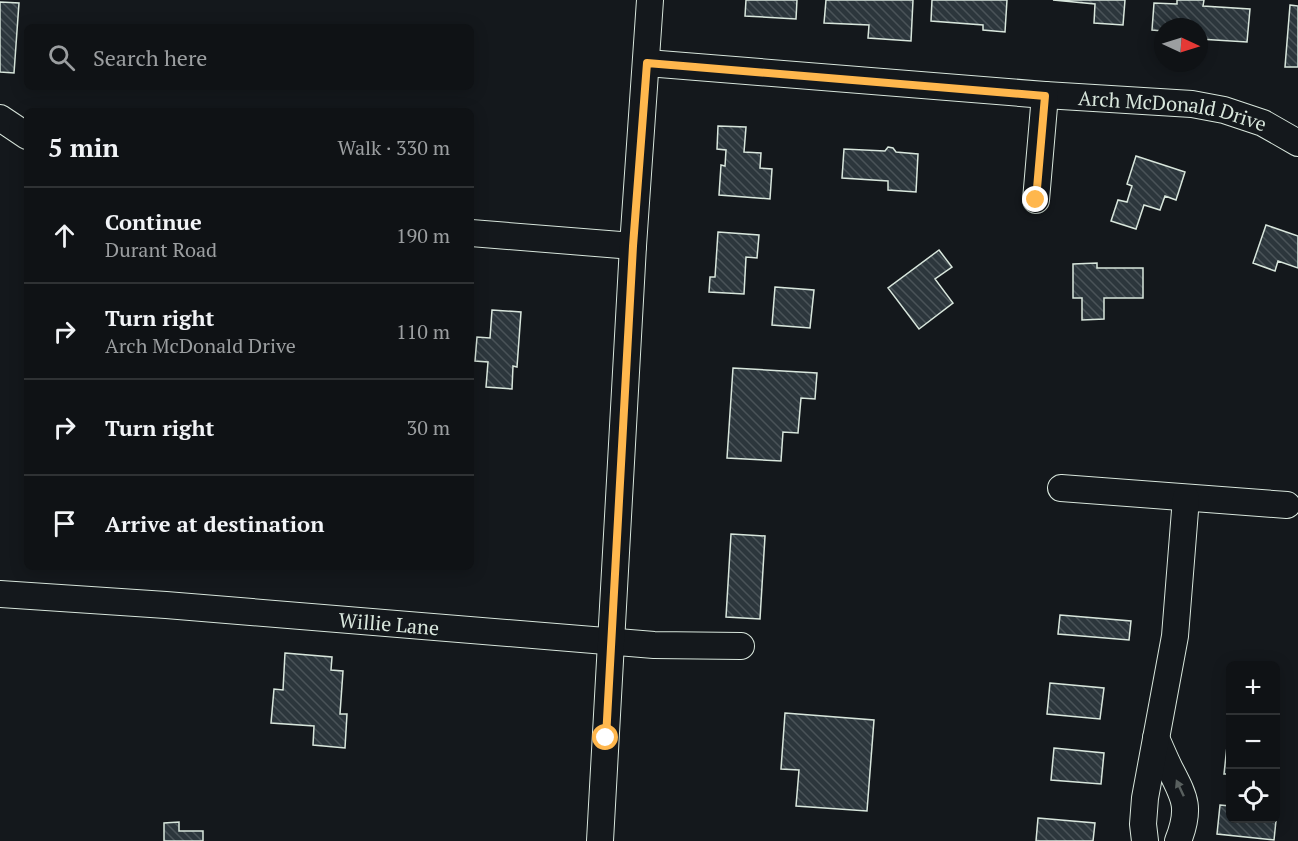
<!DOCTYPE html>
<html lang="en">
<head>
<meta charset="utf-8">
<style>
	body { margin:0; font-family:"PT Serif",serif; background:#1d2022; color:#f1f3f6 }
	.controls { position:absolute; right:18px; bottom:18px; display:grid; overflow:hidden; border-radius:9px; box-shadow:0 3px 15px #0003 }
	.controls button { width:54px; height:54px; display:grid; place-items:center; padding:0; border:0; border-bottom:2px solid #2f3234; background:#0f1215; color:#f1f3f6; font:30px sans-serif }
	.compass { position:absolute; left:1154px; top:18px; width:54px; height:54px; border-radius:50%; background:#0f1215; box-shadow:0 3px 15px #0003; rotate:94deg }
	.stop { position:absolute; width:18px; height:18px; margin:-14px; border:4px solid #ffb74d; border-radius:50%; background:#fff }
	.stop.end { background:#ffb74d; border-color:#fff; box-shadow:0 2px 6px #0008 }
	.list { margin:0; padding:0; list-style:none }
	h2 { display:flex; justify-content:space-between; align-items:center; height:78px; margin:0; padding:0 24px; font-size:26px }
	h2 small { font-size:20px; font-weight:400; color:#9b9ea0 }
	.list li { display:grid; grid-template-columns:39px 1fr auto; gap:18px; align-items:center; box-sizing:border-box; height:96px; padding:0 24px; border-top:2px solid #2f3234 }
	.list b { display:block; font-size:22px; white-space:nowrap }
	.list p { margin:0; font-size:20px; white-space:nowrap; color:#9b9ea0 }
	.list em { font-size:20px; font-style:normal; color:#9b9ea0 }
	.icon { flex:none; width:33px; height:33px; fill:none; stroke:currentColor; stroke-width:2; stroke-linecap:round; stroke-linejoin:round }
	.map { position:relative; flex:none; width:1298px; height:841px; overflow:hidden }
	.search { position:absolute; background:#0f1215; box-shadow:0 3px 15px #0003; left:24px; top:24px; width:450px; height:66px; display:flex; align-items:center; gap:15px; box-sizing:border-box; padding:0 21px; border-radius:9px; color:#9b9ea0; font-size:22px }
	.panel { position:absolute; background:#0f1215; box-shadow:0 3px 15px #0003; left:24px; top:108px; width:450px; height:462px; border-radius:9px }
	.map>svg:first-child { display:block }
</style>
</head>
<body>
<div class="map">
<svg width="1298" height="841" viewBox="0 0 1298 841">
	<defs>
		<pattern id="building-back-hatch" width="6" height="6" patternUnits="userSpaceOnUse" patternTransform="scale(1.5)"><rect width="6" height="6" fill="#2c363c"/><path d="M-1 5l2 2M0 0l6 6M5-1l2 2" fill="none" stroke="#4a5358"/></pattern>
	</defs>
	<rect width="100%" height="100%" fill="#14181c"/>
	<path fill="url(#building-back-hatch)" stroke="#d8e6dc" stroke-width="1.5" d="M746,0H797L796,19L745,16Z
		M826,0H913L911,41L868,38L869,25L824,23Z
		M932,0H1007L1005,32L983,30V25L931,21Z
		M1053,0H1125L1123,25L1094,23L1095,4Z
		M1177,0H1204L1203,6L1250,9L1247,42L1199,39V27H1163V31L1152,30L1154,3L1177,4Z
		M0,2L19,3L14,73L0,72Z
		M1290,5L1298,6V67H1285Z
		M718,126L746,127L744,152L761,153L760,168L772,169L770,199L719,195L721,165L725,166L726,150L717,149Z
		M888,147L893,148L896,152L918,154L916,192L888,190V181L842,178L844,149L885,151Z
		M1136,156L1185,172L1176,200L1165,196L1160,210L1144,205L1136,229L1111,221L1118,200L1127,202L1132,186L1127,184Z
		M1266,225L1298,236V268L1278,261L1275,271L1253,263Z
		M718,232L759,235L757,258L746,257L744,294L709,292L710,277H715Z
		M939,250L952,267L935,279L953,303L919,329L888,288Z
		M1097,263V268H1143V298H1104V319L1082,320V298H1073V264Z
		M775,287L814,290L810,328L772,325Z
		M492,310L521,312L517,367L513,366L512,389L486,387L488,362L475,361L477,337L490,338Z
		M733,368L817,373L815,399L801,398L798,433L783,432L781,461L727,458Z
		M731,534L765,536L760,619L726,617Z
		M1060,615L1131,621L1129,640L1058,634Z
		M285,653L332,657L331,670L343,671L340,714H347L345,748L313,745L314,726L271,723L274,689L283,690Z
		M1050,683L1104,688L1100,719L1047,714Z
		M785,713L874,720L867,811L796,806L799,770L781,769Z
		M1227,746L1230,747V774H1224Z
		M1054,748L1104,753L1101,784L1051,780Z
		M1220,805L1230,806V818H1276L1277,811L1274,840L1217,834Z
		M1038,818L1095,823L1093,841H1036Z
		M179,822V831H203V841H164V823Z"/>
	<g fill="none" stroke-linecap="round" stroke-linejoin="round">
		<g stroke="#d8e6dc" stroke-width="28">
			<g id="minor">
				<path id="s1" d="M647,63L1045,95L1192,104L1224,110L1263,123L1298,143"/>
				<path d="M0,118L27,136"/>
				<path d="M1036,200L1045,95"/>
				<path d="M471,233L633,246"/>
				<path d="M1061,488L1287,505"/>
				<path id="s2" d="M0,594L166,605L654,645L741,646"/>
				<path d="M1156,738C1161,749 1165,759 1170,769C1185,798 1191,808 1178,841"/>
				<path d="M600,841L633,246L650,0"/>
				<path d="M1145,841L1143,824L1145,798L1175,636L1186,498"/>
			</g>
		</g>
		<use href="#minor" stroke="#14181c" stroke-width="26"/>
	</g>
	<defs><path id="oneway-solid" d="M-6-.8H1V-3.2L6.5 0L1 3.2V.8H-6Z" transform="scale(1.5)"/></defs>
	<use fill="#59605f" href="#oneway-solid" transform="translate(1180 788) rotate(-115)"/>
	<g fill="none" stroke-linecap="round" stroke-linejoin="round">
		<path stroke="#ffb74d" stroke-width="8" d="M606,738L633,246L647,63L1045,96L1036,200"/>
	</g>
	<g text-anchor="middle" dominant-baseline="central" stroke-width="4.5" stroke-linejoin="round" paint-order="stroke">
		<g font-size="20" fill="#d8e6dc" stroke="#14181c">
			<text stroke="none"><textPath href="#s1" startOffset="528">Arch McDonald Drive</textPath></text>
			<text stroke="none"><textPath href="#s2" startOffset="390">Willie Lane</textPath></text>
		</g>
	</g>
</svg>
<div class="controls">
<button>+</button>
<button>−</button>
<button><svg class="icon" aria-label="locate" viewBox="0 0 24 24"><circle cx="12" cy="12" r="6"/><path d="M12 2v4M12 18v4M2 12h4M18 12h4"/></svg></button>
</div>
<svg class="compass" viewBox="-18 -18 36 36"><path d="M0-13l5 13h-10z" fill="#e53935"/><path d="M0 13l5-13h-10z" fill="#9b9ea0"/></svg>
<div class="stop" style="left:606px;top:738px"></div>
<div class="stop end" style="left:1036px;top:200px"></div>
<div class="search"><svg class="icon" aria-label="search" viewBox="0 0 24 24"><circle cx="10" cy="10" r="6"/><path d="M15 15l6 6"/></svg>Search here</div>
<section class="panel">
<h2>5 min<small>Walk · 330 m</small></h2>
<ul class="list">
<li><svg class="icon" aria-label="ahead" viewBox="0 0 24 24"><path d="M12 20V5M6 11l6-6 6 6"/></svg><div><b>Continue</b><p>Durant Road</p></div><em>190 m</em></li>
<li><svg class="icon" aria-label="right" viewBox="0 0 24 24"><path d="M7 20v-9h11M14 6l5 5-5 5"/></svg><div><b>Turn right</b><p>Arch McDonald Drive</p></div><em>110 m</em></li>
<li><svg class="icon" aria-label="right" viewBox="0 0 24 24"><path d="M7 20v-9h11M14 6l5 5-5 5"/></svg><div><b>Turn right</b></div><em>30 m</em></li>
<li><svg class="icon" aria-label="arrive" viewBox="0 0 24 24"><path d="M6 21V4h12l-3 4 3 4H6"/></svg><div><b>Arrive at destination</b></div></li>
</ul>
</section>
</div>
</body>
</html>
